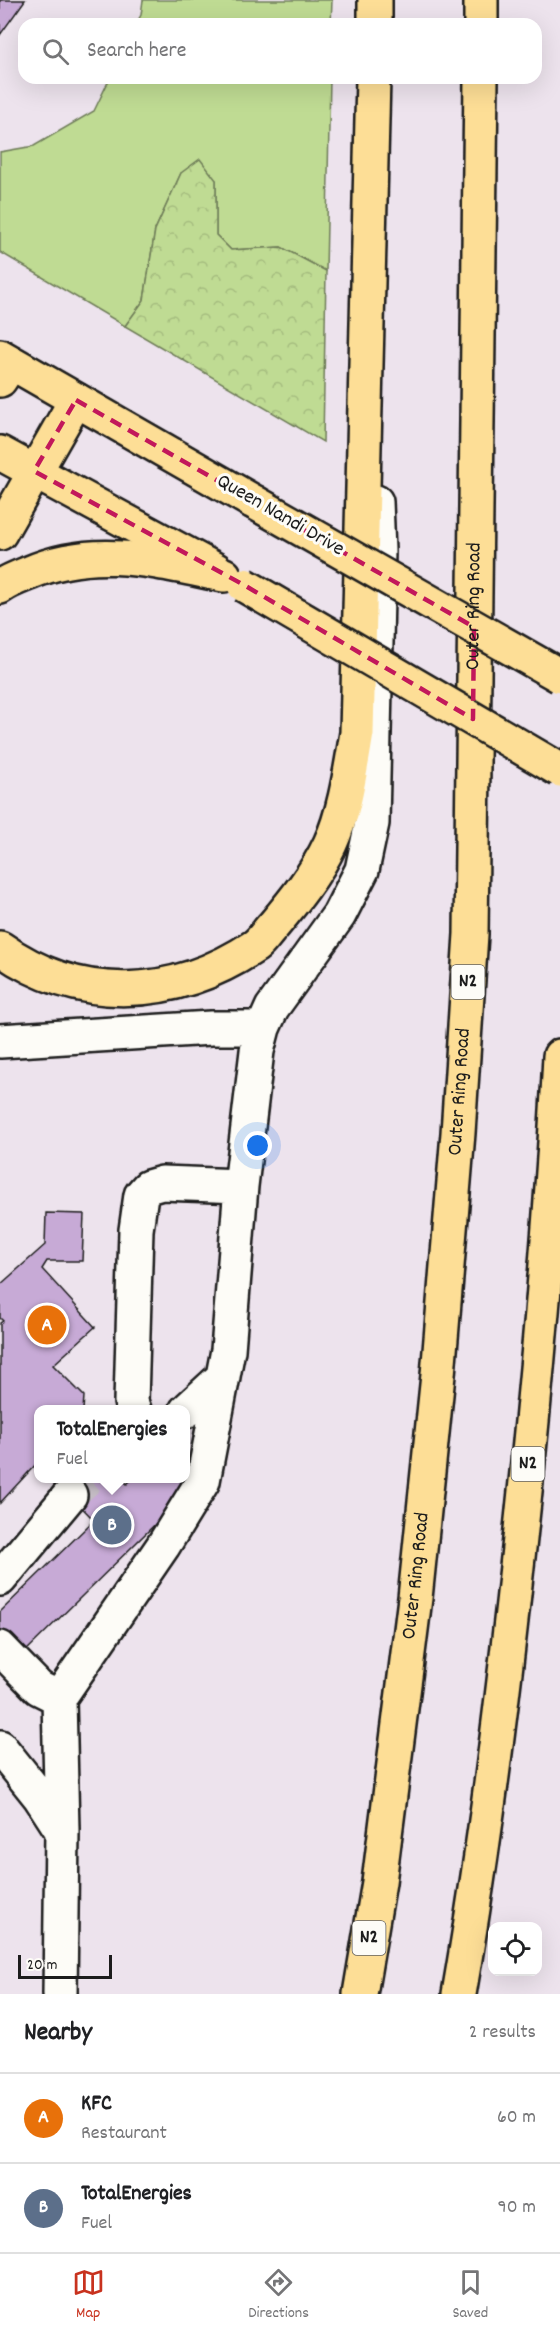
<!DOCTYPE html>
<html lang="en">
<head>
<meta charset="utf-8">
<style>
	body { margin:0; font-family:Dekko,sans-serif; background:#f2f2f2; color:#202124 }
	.controls { position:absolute; right:18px; bottom:18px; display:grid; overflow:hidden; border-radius:12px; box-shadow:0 6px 24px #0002 }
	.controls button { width:54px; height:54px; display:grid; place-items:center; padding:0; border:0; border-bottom:2px solid #e0e0e0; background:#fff; color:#202124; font:30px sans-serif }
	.scale { position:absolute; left:18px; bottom:15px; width:94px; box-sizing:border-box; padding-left:6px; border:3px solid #1c1c1c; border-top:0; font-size:16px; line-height:21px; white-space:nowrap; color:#1c1c1c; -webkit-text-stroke:4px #fdfcf7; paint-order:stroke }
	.you { position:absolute; left:258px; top:1146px; width:21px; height:21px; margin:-15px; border:4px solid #fff; border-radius:50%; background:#1a73e8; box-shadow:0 0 0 9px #1a73e833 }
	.badge { display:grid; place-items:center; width:39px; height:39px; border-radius:50%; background:#c8321e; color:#fff; font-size:20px; font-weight:700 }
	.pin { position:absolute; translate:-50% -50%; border:3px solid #fff; box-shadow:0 2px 6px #0006 }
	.popup { position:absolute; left:34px; top:1405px; width:156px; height:78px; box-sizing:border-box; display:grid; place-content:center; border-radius:12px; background:#fff; filter:drop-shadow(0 2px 4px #0005); font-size:20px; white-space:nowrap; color:#757577 }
	.popup b { font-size:22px; color:#202124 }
	.popup::after { content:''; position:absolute; left:50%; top:100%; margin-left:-12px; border:12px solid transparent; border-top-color:#fff }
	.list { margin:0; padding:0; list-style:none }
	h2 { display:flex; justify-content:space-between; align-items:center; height:78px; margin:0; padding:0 24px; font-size:26px }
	h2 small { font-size:20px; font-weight:400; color:#757577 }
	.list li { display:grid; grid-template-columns:39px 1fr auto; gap:18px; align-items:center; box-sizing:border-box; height:90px; padding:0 24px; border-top:2px solid #e0e0e0 }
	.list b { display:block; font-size:22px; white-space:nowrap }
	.list p { margin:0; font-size:20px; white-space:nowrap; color:#757577 }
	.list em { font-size:20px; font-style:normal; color:#757577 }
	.icon { flex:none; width:33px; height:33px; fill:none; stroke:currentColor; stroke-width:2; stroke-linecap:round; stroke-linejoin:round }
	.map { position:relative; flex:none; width:560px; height:1994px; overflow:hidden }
	.search { position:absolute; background:#fff; box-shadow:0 6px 24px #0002; left:18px; right:18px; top:18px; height:66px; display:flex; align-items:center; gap:15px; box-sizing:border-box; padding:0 21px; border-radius:18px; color:#757577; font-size:22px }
	.sheet { height:258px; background:#fff }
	nav { display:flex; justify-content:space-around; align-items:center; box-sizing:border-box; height:84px; border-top:2px solid #e0e0e0; background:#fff; font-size:16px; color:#757577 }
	nav a { display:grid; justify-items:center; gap:3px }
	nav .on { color:#c8321e }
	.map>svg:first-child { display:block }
</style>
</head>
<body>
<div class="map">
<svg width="560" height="1994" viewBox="0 0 560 1994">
	<defs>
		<pattern id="forest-crowns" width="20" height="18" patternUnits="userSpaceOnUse" patternTransform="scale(1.5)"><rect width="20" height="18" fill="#bfdb93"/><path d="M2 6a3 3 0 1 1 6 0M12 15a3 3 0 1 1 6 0" fill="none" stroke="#a4bb7e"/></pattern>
	</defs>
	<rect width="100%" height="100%" fill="#ede3ed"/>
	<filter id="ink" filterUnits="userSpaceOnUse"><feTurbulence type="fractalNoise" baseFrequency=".0167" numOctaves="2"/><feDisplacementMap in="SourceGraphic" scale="12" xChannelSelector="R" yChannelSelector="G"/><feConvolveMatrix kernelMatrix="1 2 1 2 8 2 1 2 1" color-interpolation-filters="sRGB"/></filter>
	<g filter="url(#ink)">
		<path fill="#bfdb93" stroke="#6e7c58" stroke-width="1.5" d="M143,0H332L331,24H136L141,15Z
			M110,78H330L326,271L281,247L231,250L216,235V180L181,173L155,230L144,300L125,326L0,252V152L34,146L94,111Z"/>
		<path fill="url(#forest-crowns)" stroke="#6e7c58" stroke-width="1.5" d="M200,159L216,180V235L231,250L281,247L326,271L323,442L125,326L144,300L155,230L181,173Z"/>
		<path fill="#c7aad6" stroke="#1c1c1c" stroke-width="1.5" d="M0,0H25L0,35Z
			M46,1213L84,1214L82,1261H47L42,1269L95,1327L53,1365L84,1396L83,1410H39V1461L0,1503V1323L3,1321L0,1318V1285L45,1245Z
			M186,1475L195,1485L22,1655L0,1633V1612L94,1520L53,1478H121L127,1484L133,1478H186Z"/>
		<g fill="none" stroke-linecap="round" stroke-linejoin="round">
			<path stroke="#c3bbc3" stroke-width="33" stroke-dasharray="33 16" stroke-linecap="butt" d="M70,1495L89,1478"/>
			<g stroke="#1c1c1c" stroke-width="38">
				<path id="minor" d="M0,1041L211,1028H263
					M134,1410L131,1402L136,1230L141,1195L148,1187L162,1183L241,1186
					M186,1411L223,1377
					M0,1579L70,1495
					M0,1648L39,1688L59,1698
					M0,1747L40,1797L62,1831
					M60,1994L62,1831L59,1698L163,1546L203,1481L228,1350L241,1186L257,1051L263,1028L272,1008L339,915L362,870L372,823L378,551L376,502"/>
			</g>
			<g stroke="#1c1c1c" stroke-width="38">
				<path id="major" d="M0,356L254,502
					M0,453L216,570"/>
			</g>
			<g stroke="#1c1c1c" stroke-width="38">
				<g id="highway">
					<path d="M375,24V0"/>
					<path d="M481,24V0"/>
					<path d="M0,380L11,363"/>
					<path d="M0,533L76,400"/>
					<path d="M0,587C8,581 19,577 29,573C95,544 157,562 224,575"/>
					<path d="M0,948C80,1005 174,1000 255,946C262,941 267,932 273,926C294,901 316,874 330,844C345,812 351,768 357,733L373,78"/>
					<path id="s1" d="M360,1994L379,1882L415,1598L438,1375L458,1133L471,934L481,78"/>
					<path d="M459,1994C489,1821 509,1647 527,1472C541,1333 553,1195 560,1056"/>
				</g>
			</g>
			<use href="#minor" stroke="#fdfcf7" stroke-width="33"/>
			<use href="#major" stroke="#fdde96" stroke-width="33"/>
			<use href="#highway" stroke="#fdde96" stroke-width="33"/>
			<g stroke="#1c1c1c" stroke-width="38" stroke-linecap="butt">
				<path id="major-bridge" d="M254,502L560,676
					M244,585L560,770"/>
			</g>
			<use href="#major-bridge" stroke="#fdde96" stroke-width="33"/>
		</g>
	</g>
	<path fill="none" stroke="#c2185b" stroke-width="4.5" stroke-dasharray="12 8" stroke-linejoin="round" d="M76,400L474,627L473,719L244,585L34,471Z"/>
	<g text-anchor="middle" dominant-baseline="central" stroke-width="6" stroke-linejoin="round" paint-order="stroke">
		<g fill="#fdfcf7" stroke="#605f5e" stroke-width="1.5">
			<rect x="451.5" y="965" width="33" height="34" rx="4.5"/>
			<rect x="511.5" y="1447" width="33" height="34" rx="4.5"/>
			<rect x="352.5" y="1921" width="33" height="34" rx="4.5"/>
		</g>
		<g font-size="20" font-weight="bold" fill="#1c1c1c">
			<text x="468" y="982">N2</text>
			<text x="528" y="1464">N2</text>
			<text x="369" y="1938">N2</text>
		</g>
		<g font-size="21" fill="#1c1c1c" stroke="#fdfcf7">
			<text transform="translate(280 516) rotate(30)">Queen Nandi Drive</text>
			<text stroke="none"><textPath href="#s1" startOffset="1394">Outer Ring Road</textPath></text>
			<text stroke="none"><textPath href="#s1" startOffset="908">Outer Ring Road</textPath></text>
			<text stroke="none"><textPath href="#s1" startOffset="422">Outer Ring Road</textPath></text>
		</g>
	</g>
</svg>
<div class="controls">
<button><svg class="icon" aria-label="locate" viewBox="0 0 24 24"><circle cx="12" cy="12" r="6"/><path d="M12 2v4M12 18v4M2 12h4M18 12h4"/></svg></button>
</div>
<div class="scale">20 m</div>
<div class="you"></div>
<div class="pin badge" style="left:47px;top:1325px;background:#e8710a">A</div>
<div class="pin badge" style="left:112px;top:1525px;background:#5c6f8a">B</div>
<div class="popup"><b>TotalEnergies</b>Fuel</div>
<div class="search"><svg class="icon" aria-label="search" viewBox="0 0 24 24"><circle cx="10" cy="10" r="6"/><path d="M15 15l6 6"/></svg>Search here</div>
</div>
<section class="sheet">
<h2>Nearby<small>2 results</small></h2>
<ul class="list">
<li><span class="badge" style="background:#e8710a">A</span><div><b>KFC</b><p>Restaurant</p></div><em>60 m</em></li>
<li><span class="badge" style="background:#5c6f8a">B</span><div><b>TotalEnergies</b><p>Fuel</p></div><em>90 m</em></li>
</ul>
</section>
<nav>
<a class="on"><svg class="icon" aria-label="map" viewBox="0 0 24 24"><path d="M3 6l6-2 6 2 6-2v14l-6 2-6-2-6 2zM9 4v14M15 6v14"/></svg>Map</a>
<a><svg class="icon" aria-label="directions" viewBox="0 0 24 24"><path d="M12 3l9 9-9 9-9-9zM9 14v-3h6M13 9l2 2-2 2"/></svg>Directions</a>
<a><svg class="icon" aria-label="saved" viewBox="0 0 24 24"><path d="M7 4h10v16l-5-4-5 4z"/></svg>Saved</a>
</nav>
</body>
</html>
